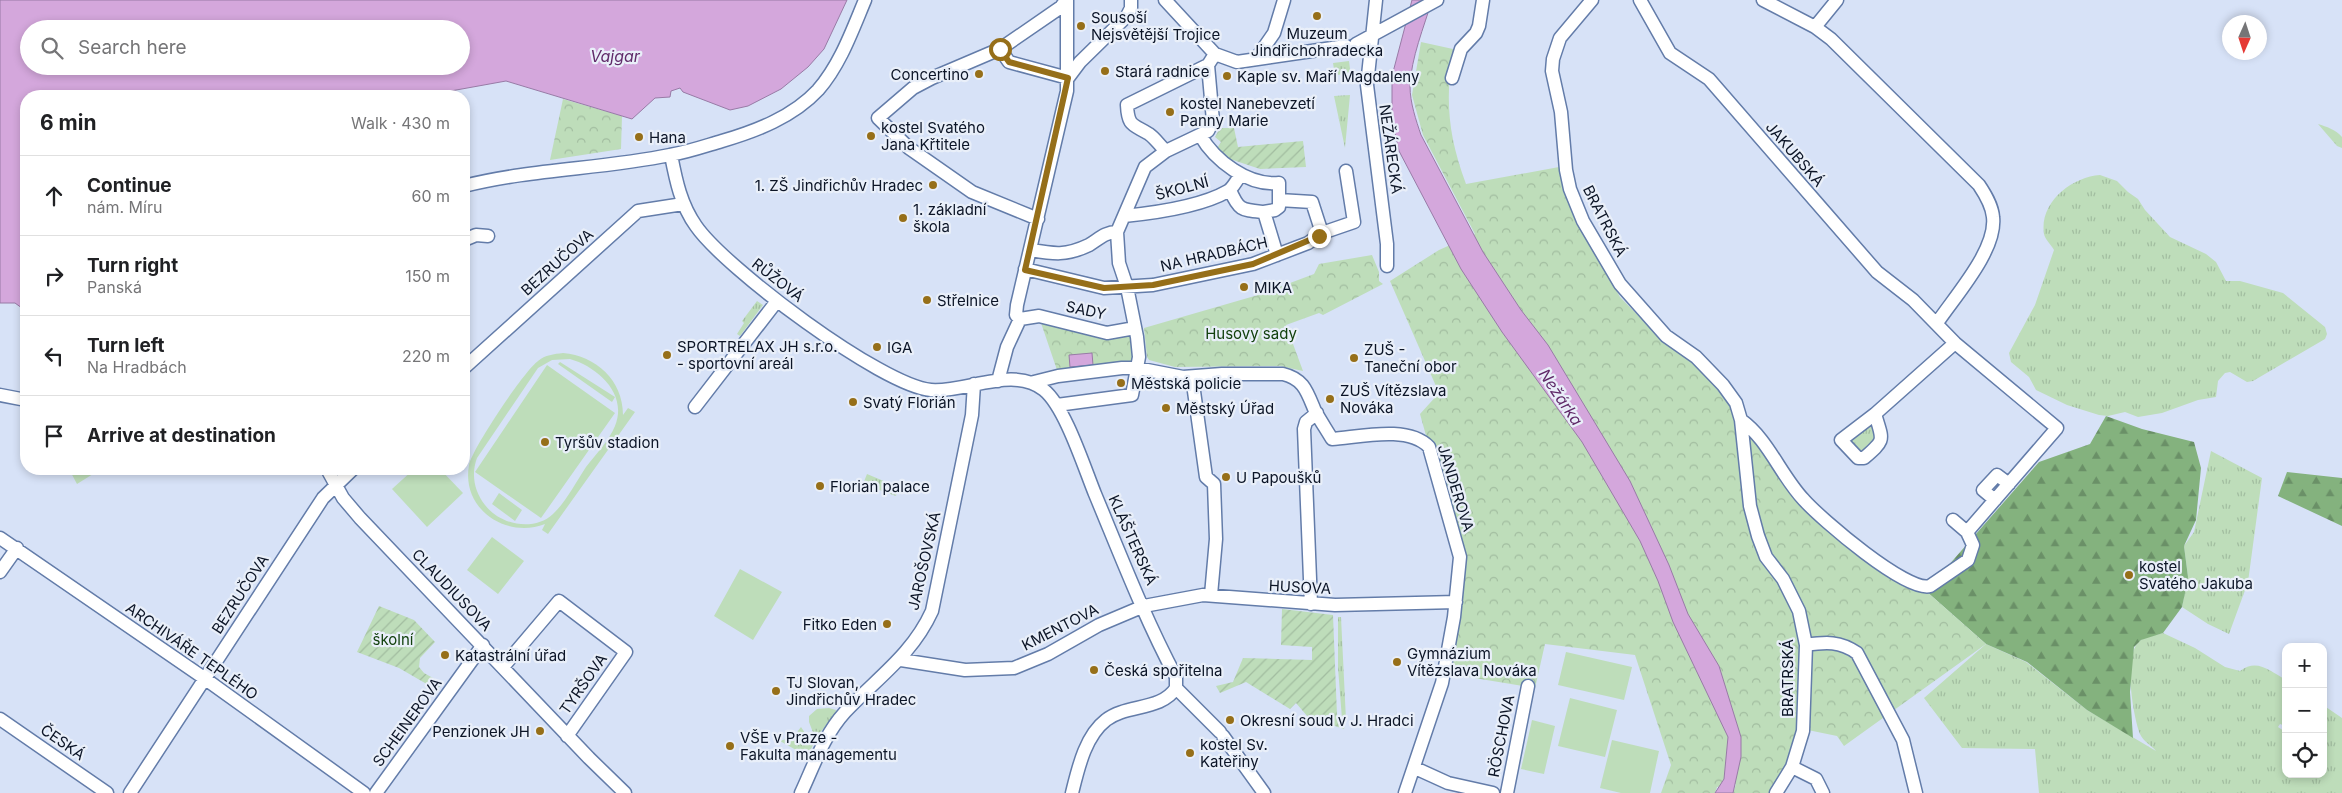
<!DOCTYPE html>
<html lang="en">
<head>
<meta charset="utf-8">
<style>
	body { margin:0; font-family:Inter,sans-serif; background:#f6f6f6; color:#202124 }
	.controls { position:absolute; right:15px; bottom:15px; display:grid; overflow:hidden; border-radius:10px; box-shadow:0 2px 8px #0003 }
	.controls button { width:45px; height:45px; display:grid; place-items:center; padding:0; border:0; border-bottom:1px solid #e0e0e0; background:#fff; color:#202124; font:25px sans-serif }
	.compass { position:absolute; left:2222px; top:15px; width:45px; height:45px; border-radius:50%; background:#fff; box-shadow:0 2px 8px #0003; rotate:183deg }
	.stop { position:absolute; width:15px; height:15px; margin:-11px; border:4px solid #966f19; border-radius:50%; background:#fff }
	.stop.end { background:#966f19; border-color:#fff; box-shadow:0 1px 5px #0008 }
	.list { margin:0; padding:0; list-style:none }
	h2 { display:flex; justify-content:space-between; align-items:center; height:65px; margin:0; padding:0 20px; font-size:21px }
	h2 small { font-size:16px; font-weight:400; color:#757577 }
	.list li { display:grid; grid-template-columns:32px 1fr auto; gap:15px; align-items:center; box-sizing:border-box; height:80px; padding:0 20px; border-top:1px solid #e0e0e0 }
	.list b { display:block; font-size:19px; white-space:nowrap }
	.list p { margin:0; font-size:16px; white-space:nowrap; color:#757577 }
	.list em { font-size:16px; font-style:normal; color:#757577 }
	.icon { flex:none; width:28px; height:28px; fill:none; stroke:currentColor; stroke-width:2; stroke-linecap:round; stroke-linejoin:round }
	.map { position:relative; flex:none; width:2342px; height:793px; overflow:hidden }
	.search { position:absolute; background:#fff; box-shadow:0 2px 8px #0003; left:20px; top:20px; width:450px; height:55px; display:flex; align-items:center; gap:12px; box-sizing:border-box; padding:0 18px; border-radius:28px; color:#757577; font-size:19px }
	.panel { position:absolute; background:#fff; box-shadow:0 2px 8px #0003; left:20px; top:90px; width:450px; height:385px; border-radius:20px }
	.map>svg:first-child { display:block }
</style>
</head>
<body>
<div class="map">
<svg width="2342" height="793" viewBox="0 0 2342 793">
	<defs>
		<pattern id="grass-tufts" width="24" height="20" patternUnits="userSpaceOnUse" patternTransform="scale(1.25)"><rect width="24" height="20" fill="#beddba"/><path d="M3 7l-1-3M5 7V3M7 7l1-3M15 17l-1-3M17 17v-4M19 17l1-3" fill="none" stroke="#a2bda0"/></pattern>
		<pattern id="forest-firs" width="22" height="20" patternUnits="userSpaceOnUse" patternTransform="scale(1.25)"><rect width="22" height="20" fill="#84b27e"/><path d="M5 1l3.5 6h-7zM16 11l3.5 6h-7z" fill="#6a9067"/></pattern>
		<pattern id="park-crowns" width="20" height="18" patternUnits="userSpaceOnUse" patternTransform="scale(1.25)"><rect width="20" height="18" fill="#beddba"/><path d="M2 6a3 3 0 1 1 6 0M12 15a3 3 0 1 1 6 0" fill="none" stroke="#a2bda0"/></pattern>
		<pattern id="garden-furrows" width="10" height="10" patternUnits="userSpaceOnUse" patternTransform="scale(1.25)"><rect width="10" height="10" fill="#beddba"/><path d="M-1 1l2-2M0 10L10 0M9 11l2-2" fill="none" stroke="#a2bda0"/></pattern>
	</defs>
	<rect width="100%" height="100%" fill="#d7e2f7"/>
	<path fill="url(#grass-tufts)" d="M1349,61L1350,69L1348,74L1335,75L1333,63Z
		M1350,95L1345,148L1334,96Z
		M2318,124C2327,127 2335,129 2342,137V148L2337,146Z
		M2100,175L2117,181L2128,192L2138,199L2145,210L2170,237L2206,254L2216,262L2226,281H2240L2283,293L2325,327L2327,334L2325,339L2253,381L2247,382L2230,372L2225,373L2218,381L2216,397L2198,400L2162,413L2138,417L2125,412L2108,416L2099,415L2067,405L2036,390L2029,377L2011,362L2009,353L2035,305L2054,250C2051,245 2045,239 2044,234C2039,202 2072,177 2100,175Z
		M757,301L763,305L740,336L737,334L744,323L742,321Z
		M1873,422L1878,442L1863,454L1850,440Z
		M2211,451L2262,478L2248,582L2229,634L2208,624L2182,607L2188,577L2184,546L2194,532Z
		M867,474L898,487L896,496L863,484Z
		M1338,617H1341L1346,720L1342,719L1338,668Z
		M2163,633L2195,648L2225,667L2240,671C2257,658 2270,671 2286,680V726L2280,724L2278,727L2284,731L2286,728V774H2323V705L2342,718V793H2039L2035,749L1962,748L1924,698L1986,644L2026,662L2087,710L2156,751C2152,746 2143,741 2140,734C2133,716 2122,652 2141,640C2146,636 2156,635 2163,633Z
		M829,708L836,710L835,714L819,734L814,735L809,722V716L817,709Z
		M801,727L813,745L809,753L805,755L780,741L794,736Z"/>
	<path fill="url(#forest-firs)" d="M2106,416L2142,429L2194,442L2201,468L2196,520L2184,546L2188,577L2185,593L2182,607L2163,633L2141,640L2134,647L2130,692L2133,738L2087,710L2027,662L1986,644L1926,591L2039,462L2090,444Z
		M2287,472L2342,478V526L2278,496Z"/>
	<path fill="url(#park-crowns)" d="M1421,42L1453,49C1445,101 1448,135 1466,184L1559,167L1590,243L1620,297L1661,339L1693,360L1715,380L1802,502L1926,591L1986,644L1844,746L1837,736L1798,728L1784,776L1770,793H1733L1736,784L1717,787L1715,793H1661L1671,765L1635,655L1545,644L1535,688L1444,673L1460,557L1420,414L1439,393L1390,281L1439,250L1475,234L1423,135L1412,95Z
		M563,99L622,116L621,149L550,160Z
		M1372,255L1379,272V281L1383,284L1323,315L1319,313L1286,325L1303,371L1280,366L1175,367L1149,360L1147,357L1144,328L1258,295L1314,274L1319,264Z
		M1040,320L1081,329L1086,335L1099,337L1132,334L1135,359L1133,363L1057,370Z"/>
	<path fill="url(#garden-furrows)" d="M1220,128H1234L1238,147L1303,141L1306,167L1260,169L1233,160L1231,162L1216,150L1221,142L1215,137Z
		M379,606L414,620L435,642L420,658L419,667L424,673L442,683L437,690L399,668L357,652Z
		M1282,609L1333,615L1337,715L1346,720L1344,729L1308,717L1296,703L1290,709L1246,682L1220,693L1216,686L1233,682L1243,658L1312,660V647L1281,645Z"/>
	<path fill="#beddba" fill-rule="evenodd" d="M563,353C596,356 623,380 623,415L628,408L635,412L548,534L542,530L545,524C506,539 461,509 469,465C472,449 524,371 538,361C545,355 554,354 563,353ZM570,359C598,367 628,394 615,426C609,441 595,455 586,467C576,482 566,502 553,514C534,532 500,525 485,505C474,491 471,474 477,458L538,368L552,360Z
		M560,362L615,397L612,402L558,364Z
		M547,365L615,413L541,518L475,472Z
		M69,469H101L77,484Z
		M414,469H440L463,493L427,527L392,489Z
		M499,493L522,510L515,521L492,504Z
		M492,537L524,561L498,594L467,570Z
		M740,569L782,592L753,640L714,616Z
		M1566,652L1632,667L1624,700L1558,685Z
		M1570,698L1617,710L1605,757L1558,746Z
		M1532,720L1555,726L1544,774L1521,769Z
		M1612,740L1659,751L1650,793H1621L1600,788Z"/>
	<path fill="#d4a7dc" stroke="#987ba6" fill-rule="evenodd" d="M0,0H847L824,49L808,67L781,89L748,106L730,110L683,92L680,88L671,91L670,97L655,98L632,119L506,81L423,96H26V311L15,303H0ZM29,29H461V66H29Z
		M1412,0H1432C1424,27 1411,58 1410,86C1410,103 1416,120 1421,135L1483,252L1521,310L1548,345L1630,481L1669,565L1688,614L1719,666L1741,737V757L1733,793H1715L1724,779L1728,737L1673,622L1658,581L1640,541L1582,442L1502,332L1461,269L1399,151L1392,119V76Z
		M1092,353L1093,365L1070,367L1069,355Z"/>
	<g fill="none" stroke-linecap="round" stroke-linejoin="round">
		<g stroke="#637ca9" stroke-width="15">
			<path id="minor" d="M1165,0L1215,54L1237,62L1346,46
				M1376,0L1367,85L1387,244V266
				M1592,0L1560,38L1553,59L1552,71L1561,112L1566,170L1570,189L1583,221L1620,284L1666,336L1696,357L1723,385L1736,403L1741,420L1750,506L1758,536L1766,557L1783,579L1799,611L1806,645L1803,731L1792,767L1776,793
				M1640,0L1670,53L1709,79L1877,272L1913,300L1955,343L2057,428L1967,532L1953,520
				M1763,0L1815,27L1831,39L1979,185C1985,194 1992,205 1993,217C1997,250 1955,296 1937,323
				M1815,27L1837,0
				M1356,44L1437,0
				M1000,49L1009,62L1068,78
				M1256,59L1274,33L1284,0
				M1068,78L1080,62L1127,16L1131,8V0
				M1452,78L1461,49L1476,33L1479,26L1483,0
				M1200,135C1215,161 1248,186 1279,183V207L1275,210L1264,212L1277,255
				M1166,151C1160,146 1155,138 1149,134C1133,124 1128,127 1127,105L1208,65
				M671,155C676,181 681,205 696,226C725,268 882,386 931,390C965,393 1014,365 1044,390C1065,407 1084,467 1095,494C1120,554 1145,619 1176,677V688
				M464,186C531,169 602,169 670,155C688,152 705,146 722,141C756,131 793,117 818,90C840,65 852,31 865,0
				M1230,190C1239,211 1242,210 1264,212
				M1279,200L1312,202L1322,233
				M1124,216C1154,213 1202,206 1228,191C1233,188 1236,181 1240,176
				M1038,219L972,192L909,148L878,118L913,88L932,78L1000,49L1061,7L1066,0
				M464,240L476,235L488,236
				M1031,250C1054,254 1066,256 1089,245C1099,239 1105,232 1117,232
				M1025,269L1104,288L1153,285L1253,264L1308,243L1322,233L1354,222L1346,171
				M1020,319L1016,315L1017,305L1067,91V0
				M1020,319L1039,316L1107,333L1135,328
				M464,368L638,211L683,204
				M1192,377L1206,477L1214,484L1216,539L1211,595
				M998,381L1007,347L1020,319
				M1034,382L1058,376L1122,368H1137L1183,377L1222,374H1283C1304,379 1307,392 1315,411C1320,420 1326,429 1332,439C1360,437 1408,425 1429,447L1460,557L1454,617L1442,683L1405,793
				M0,395L26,400
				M1057,405L1132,395L1139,357L1137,337L1127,287L1119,263L1117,232L1145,167L1166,151L1208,131L1213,121L1208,65L1215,54
				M695,407L777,301
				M1875,414C1883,441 1886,439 1864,458H1858L1841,440L1875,414L1955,343
				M1741,420C1768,439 1781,476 1804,500C1821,519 1907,593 1930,586L1968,560L1973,545L1967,532
				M327,469L343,498L360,518L589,758L625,793
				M1995,500L1983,490L1997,475L2009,484
				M0,538L204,678L364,793
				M0,572L17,548
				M1311,604L1304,429L1306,422L1317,413
				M1806,645C1826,642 1840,641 1857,653L1903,740L1916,793
				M901,660L965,670L1014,668L1048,654L1099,625L1144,606L1203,595L1335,605L1456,602
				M503,667L559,601L626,652L567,736
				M1176,688L1220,732
				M0,719L107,793
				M1223,736L1264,793
				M1792,767L1816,779L1823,793
				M1415,768L1448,783L1493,793
				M130,793L323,498L353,469
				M376,793L483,645
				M801,793C814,765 824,735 845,712C877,678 912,655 932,611L972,415L974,384
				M1072,793C1078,769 1085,736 1106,720C1126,704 1161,711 1176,688
				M1507,793L1528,686"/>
		</g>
		<use href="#minor" stroke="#fff" stroke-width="12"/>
	</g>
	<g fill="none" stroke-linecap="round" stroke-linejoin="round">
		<path stroke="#966f19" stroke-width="6" d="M1000,49L1009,62L1068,78L1025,270L1104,288L1153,285L1253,264L1319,236"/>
	</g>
	<g fill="#966f19" stroke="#e9eff9" stroke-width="2">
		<circle cx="1317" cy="16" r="5"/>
		<circle cx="1081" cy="26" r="5"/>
		<circle cx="1105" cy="71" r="5"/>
		<circle cx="979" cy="74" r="5"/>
		<circle cx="1227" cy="76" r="5"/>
		<circle cx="1170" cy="112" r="5"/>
		<circle cx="871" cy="136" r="5"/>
		<circle cx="639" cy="137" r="5"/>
		<circle cx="933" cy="185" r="5"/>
		<circle cx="903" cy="218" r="5"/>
		<circle cx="1244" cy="287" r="5"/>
		<circle cx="927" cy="300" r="5"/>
		<circle cx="877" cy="347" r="5"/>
		<circle cx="667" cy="355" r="5"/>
		<circle cx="1354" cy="358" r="5"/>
		<circle cx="1121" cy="383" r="5"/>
		<circle cx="1330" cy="399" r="5"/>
		<circle cx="853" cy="402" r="5"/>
		<circle cx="1166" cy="408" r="5"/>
		<circle cx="545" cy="442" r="5"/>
		<circle cx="1226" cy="477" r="5"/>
		<circle cx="820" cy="486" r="5"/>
		<circle cx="2129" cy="575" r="5"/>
		<circle cx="887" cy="624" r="5"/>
		<circle cx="445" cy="655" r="5"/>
		<circle cx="1397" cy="662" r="5"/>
		<circle cx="1094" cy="670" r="5"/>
		<circle cx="776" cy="691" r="5"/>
		<circle cx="1230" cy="720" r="5"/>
		<circle cx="540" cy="731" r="5"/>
		<circle cx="730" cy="746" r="5"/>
		<circle cx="1190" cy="753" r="5"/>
	</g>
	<g text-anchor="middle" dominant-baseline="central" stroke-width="4.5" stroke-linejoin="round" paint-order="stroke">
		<g font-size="15" fill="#0c1527" stroke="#e9eff9" text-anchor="start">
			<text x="1091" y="17">Sousoší<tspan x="1091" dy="17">Nejsvětější Trojice</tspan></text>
			<text x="1317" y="33" text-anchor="middle">Muzeum<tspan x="1317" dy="17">Jindřichohradecka</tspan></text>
			<text x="1115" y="71">Stará radnice</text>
			<text x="969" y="74" text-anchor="end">Concertino</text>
			<text x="1237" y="76">Kaple sv. Maří Magdaleny</text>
			<text x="1180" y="103">kostel Nanebevzetí<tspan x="1180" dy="17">Panny Marie</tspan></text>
			<text x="881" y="127">kostel Svatého<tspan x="881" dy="17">Jana Křtitele</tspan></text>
			<text x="649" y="137">Hana</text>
			<text x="923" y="185" text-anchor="end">1. ZŠ Jindřichův Hradec</text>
			<text x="913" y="209">1. základní<tspan x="913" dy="17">škola</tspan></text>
			<text x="1254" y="287">MIKA</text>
			<text x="937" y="300">Střelnice</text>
			<text x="677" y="346">SPORTRELAX JH s.r.o.<tspan x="677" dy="17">- sportovní areál</tspan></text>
			<text x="887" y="347">IGA</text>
			<text x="1364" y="349">ZUŠ -<tspan x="1364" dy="17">Taneční obor</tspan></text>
			<text x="1131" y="383">Městská policie</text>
			<text x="1340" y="390">ZUŠ Vítězslava<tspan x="1340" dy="17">Nováka</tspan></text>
			<text x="863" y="402">Svatý Florián</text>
			<text x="1176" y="408">Městský Úřad</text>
			<text x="555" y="442">Tyršův stadion</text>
			<text x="1236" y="477">U Papoušků</text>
			<text x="830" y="486">Florian palace</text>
			<text x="2139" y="566">kostel<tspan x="2139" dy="17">Svatého Jakuba</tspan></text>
			<text x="877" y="624" text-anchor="end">Fitko Eden</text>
			<text x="1407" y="653">Gymnázium<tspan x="1407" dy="17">Vítězslava Nováka</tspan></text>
			<text x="455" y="655">Katastrální úřad</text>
			<text x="1104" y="670">Česká spořitelna</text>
			<text x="786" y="682">TJ Slovan,<tspan x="786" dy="17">Jindřichův Hradec</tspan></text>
			<text x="1240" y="720">Okresní soud v J. Hradci</text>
			<text x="530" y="731" text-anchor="end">Penzionek JH</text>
			<text x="740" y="737">VŠE v Praze -<tspan x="740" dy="17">Fakulta managementu</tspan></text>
			<text x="1200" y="744">kostel Sv.<tspan x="1200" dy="17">Kateřiny</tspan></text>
		</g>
		<g font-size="15" fill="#0c1527" stroke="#e9eff9">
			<text transform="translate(1391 149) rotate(82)">NEŽÁRECKÁ</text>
			<text transform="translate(1795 154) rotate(49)">JAKUBSKÁ</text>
			<text transform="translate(1182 188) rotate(-15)">ŠKOLNÍ</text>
			<text transform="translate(1605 221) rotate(63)">BRATRSKÁ</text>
			<text transform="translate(1214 254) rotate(-13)">NA HRADBÁCH</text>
			<text transform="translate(557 262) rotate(-42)">BEZRUČOVA</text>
			<text transform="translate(778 280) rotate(38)">RŮŽOVÁ</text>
			<text transform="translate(1086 310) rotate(12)">SADY</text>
			<text transform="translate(1456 488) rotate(73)">JANDEROVA</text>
			<text transform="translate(1133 540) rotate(66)">KLÁŠTERSKÁ</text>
			<text transform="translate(924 561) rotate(-77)">JAROŠOVSKÁ</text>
			<text transform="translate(1300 587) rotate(3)">HUSOVA</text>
			<text transform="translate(452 590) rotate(46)">CLAUDIUSOVA</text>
			<text transform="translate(240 594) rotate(-57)">BEZRUČOVA</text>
			<text transform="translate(1060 627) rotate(-27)">KMENTOVA</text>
			<text transform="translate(192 651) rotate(35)">ARCHIVÁŘE TEPLÉHO</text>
			<text transform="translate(1787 678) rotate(-90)">BRATRSKÁ</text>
			<text transform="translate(583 684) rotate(-55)">TYRŠOVA</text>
			<text transform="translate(407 722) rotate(-54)">SCHEINEROVA</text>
			<text transform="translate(1501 736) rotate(-79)">RÖSCHOVA</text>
			<text transform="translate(63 742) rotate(35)">ČESKÁ</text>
		</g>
		<g font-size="15" fill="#12410d" stroke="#e9eff9">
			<text x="1251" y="333">Husovy sady</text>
			<text x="393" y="639">školní</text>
		</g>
		<g font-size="16" font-style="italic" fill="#602a69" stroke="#e9eff9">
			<text x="615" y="56">Vajgar</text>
			<text transform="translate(1561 397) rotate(56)">Nežárka</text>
		</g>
	</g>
</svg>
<div class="controls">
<button>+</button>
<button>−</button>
<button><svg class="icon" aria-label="locate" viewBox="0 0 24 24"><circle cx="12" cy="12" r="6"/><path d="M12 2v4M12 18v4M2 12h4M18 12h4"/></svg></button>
</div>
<svg class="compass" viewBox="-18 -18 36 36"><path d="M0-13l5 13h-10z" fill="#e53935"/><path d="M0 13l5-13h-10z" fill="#757577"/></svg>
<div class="stop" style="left:1000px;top:49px"></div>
<div class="stop end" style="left:1319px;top:236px"></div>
<div class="search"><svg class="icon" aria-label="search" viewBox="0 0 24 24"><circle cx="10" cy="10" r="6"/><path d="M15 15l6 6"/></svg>Search here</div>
<section class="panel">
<h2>6 min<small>Walk · 430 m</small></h2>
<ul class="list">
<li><svg class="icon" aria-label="ahead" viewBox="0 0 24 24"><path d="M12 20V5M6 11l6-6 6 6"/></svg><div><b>Continue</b><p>nám. Míru</p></div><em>60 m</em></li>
<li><svg class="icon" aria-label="right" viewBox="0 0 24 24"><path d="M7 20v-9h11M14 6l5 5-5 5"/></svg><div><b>Turn right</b><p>Panská</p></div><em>150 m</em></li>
<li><svg class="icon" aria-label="left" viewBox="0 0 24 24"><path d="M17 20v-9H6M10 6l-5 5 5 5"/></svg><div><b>Turn left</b><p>Na Hradbách</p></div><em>220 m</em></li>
<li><svg class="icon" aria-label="arrive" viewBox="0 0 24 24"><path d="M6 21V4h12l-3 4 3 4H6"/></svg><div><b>Arrive at destination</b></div></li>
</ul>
</section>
</div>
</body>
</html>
